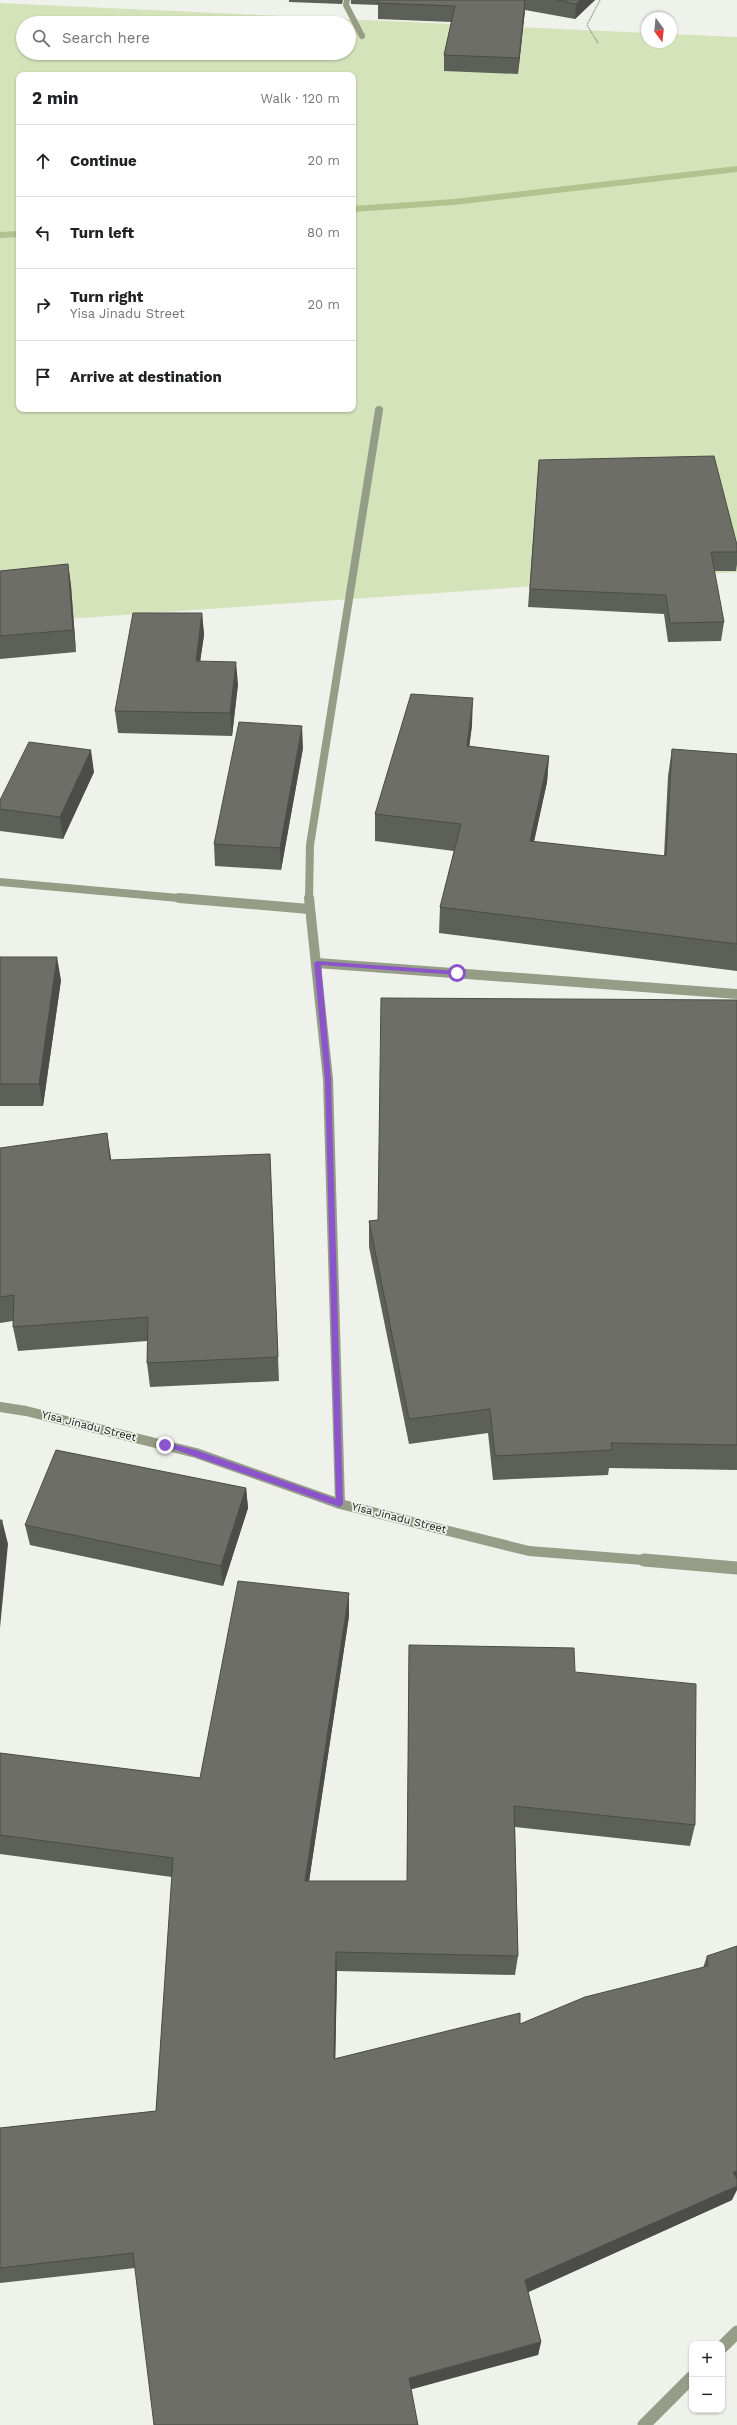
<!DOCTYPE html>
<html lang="en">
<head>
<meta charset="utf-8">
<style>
	body { margin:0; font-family:"Work Sans",sans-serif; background:#f2f2f2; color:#202124 }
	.controls { position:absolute; right:12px; bottom:12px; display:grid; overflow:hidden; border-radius:8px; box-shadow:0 1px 3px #0004 }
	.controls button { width:36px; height:36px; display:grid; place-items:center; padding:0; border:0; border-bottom:1px solid #e0e0e0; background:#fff; color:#202124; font:20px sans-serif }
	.compass { position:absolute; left:641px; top:12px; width:36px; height:36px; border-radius:50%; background:#fff; box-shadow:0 1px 3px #0004; rotate:165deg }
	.stop { position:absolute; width:12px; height:12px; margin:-9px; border:3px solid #8b54cb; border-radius:50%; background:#fff }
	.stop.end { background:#8b54cb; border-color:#fff; box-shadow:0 1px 4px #0008 }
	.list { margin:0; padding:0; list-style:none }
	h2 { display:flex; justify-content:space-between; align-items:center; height:52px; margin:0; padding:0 16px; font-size:17px }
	h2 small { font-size:13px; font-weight:400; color:#757577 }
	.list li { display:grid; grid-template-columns:26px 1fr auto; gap:12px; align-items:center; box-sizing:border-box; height:72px; padding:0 16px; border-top:1px solid #e0e0e0 }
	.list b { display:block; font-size:15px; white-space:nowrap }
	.list p { margin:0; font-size:13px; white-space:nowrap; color:#757577 }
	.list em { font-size:13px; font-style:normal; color:#757577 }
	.icon { flex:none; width:22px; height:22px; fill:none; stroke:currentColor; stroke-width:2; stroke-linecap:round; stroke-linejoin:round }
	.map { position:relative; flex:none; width:737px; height:2425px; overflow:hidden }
	.search { position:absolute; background:#fff; box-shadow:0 1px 3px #0004; left:16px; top:16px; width:340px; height:44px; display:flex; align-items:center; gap:10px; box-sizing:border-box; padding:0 14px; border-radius:22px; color:#757577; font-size:15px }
	.panel { position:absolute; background:#fff; box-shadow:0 1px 3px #0004; left:16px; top:72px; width:340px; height:340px; border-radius:8px }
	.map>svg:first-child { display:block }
</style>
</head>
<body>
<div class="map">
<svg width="737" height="2425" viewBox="0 0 737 2425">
	<rect width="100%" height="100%" fill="#eff2ea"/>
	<path fill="#d5e3ba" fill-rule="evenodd" d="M0,3L647,33V42H671V34L737,37V572L51,620L0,617ZM23,23H349V53H23ZM19,75H353V409H19Z"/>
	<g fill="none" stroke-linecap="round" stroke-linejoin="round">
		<path fill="#b2c38f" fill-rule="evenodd" d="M737,166V172L454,205L353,212V206L454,199Z
			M19,231V237L0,238V232Z"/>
		<path stroke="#8c8e88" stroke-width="1.5" stroke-dasharray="1 1" stroke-linecap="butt" d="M598,43L587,25L600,0"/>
		<path stroke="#969d87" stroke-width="6" d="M347,0L346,5L362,36"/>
		<path stroke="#969d87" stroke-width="8" d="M0,882L190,899
			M309,899L310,845L379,410"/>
		<path stroke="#969d87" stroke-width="10" d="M179,898L309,909
			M309,898L328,1079L340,1504
			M317,963L737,994
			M0,1407L26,1411L196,1453L340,1504L529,1551L656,1561"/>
		<path stroke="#969d87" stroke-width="13" d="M644,1560L737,1568
			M722,2347L737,2332
			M644,2425L692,2377"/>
	</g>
	<path fill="#5d5f59" d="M289,0H343L342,4L289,2Z
		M351,0H595L575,19L525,10L518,74L444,71V55L451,22L378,19V5L351,4Z
		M539,460L737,545V564L736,571H714L724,622L721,641L668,642L664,614L528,607Z
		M68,564L71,586L76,652L0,659V571Z
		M202,613L204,635L200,661L238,684L232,736L118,733L115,711Z
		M472,725L469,746L549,756L547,782L534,842L664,856L668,776L672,749L737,754V971L439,933L440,907L454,851L375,841V814Z
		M303,748L281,870L215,866L214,844Z
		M94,772L63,839L0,831V800Z
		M0,957L61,980L43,1106H0Z
		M737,1000V1470L609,1468L608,1475L493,1480L488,1433L409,1444L369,1247V1221L378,1220Z
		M0,1148L271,1179L279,1381L150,1387L147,1363V1341L18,1351L13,1327V1321L0,1323Z
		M246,1488L248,1508L223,1586L30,1545L25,1525Z
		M349,1616L309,1881H407L409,1645L575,1672L695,1825L690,1846L515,1827L518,1956L515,1975L337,1971L335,2059L520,2024L703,1968L707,1956L732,2200L528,2292L541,2342L538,2355L135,2268L0,2283V2128L156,2111L172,1877L0,1854V1753L200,1778Z"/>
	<path fill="#4c4d48" d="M525,0V10L518,74L519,58Z
		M580,0H595L575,19L576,4Z
		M68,564L71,586L76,652L73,630Z
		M202,613L204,635L197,683L196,661Z
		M236,662L238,684L232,736L230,713Z
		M473,698L472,725L466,773L467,746Z
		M302,726L303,748L281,870L280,848Z
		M91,750L94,772L63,839L60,817Z
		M549,756L547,782L528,868L530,841Z
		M57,957L61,980L43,1106L39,1084Z
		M107,1133L111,1158L114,1186L110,1160Z
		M246,1488L248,1508L223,1586L221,1566Z
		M2,1520L8,1544L0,1628V1538Z
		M349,1593V1616L306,1901L305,1881Z
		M336,1952L337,1971L335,2077L334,2059Z
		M737,2171V2184L733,2172Z
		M737,2186V2190L732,2200L522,2295L525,2280Z
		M541,2342L538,2355L409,2390V2378Z"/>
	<path fill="#6c6e67" stroke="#4c4d48" d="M378,0H525L519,58L444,55L455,6L378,3Z
		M557,0H580L576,4Z
		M714,456L737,545V552H711L724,622L670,623L666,595L530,589L539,460Z
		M68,564L73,630L0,636V571Z
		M133,613H202L196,661L236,662L230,713L115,711Z
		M411,694L473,698L467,746L549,756L530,841L666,856L672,749L737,754V944L440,907L461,824L375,814Z
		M239,722L302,726L280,848L214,844Z
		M29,742L91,750L60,817L0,809V800Z
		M0,957H57L39,1084H0Z
		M381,998L737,1000V1445L611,1443L612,1450L495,1456L490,1409L409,1419L369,1221L378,1220Z
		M107,1133L110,1160L270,1154L278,1357L147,1363L148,1317L13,1327L14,1295L0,1297V1148Z
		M56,1450L246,1488L221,1566L25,1525Z
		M0,1520H2L0,1538Z
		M238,1581L349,1593L305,1881H407L409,1645L574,1648L575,1672L696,1684L695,1825L514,1806L518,1956L336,1952L334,2059L520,2013V2024L585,1997L708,1966L707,1956L737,1946V2171L733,2172L737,2179V2186L525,2280L541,2342L409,2378L418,2425H154L133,2253L0,2268V2128L156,2111L173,1858L0,1835V1753L200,1778Z"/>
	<path fill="#8b54cb" d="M317,961L457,971L460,973L457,975L321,965L331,1079L343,1504L340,1507L162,1445L165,1442L196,1450L336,1499L325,1079L314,963Z"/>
	<g text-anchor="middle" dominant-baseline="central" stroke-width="3.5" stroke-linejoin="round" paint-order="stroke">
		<g font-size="11" fill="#20211f" stroke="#eff2ea">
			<text transform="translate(89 1426) rotate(14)">Yisa Jinadu Street</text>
			<text transform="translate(399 1518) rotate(14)">Yisa Jinadu Street</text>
		</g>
	</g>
</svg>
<div class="controls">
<button>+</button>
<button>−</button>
</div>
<svg class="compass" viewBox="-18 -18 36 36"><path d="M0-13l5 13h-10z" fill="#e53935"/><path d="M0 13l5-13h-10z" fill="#757577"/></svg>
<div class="stop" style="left:457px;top:973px"></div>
<div class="stop end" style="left:165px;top:1445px"></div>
<div class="search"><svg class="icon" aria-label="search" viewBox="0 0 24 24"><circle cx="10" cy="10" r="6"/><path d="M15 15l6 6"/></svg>Search here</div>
<section class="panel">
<h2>2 min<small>Walk · 120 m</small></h2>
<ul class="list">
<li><svg class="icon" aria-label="ahead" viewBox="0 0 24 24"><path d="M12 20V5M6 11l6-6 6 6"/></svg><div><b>Continue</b></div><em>20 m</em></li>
<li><svg class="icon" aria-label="left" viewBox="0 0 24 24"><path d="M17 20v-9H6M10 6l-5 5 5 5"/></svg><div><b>Turn left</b></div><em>80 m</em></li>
<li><svg class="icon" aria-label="right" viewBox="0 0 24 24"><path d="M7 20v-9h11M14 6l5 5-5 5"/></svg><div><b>Turn right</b><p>Yisa Jinadu Street</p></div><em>20 m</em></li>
<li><svg class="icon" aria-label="arrive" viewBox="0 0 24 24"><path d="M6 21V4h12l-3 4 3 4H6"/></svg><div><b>Arrive at destination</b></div></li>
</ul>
</section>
</div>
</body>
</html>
